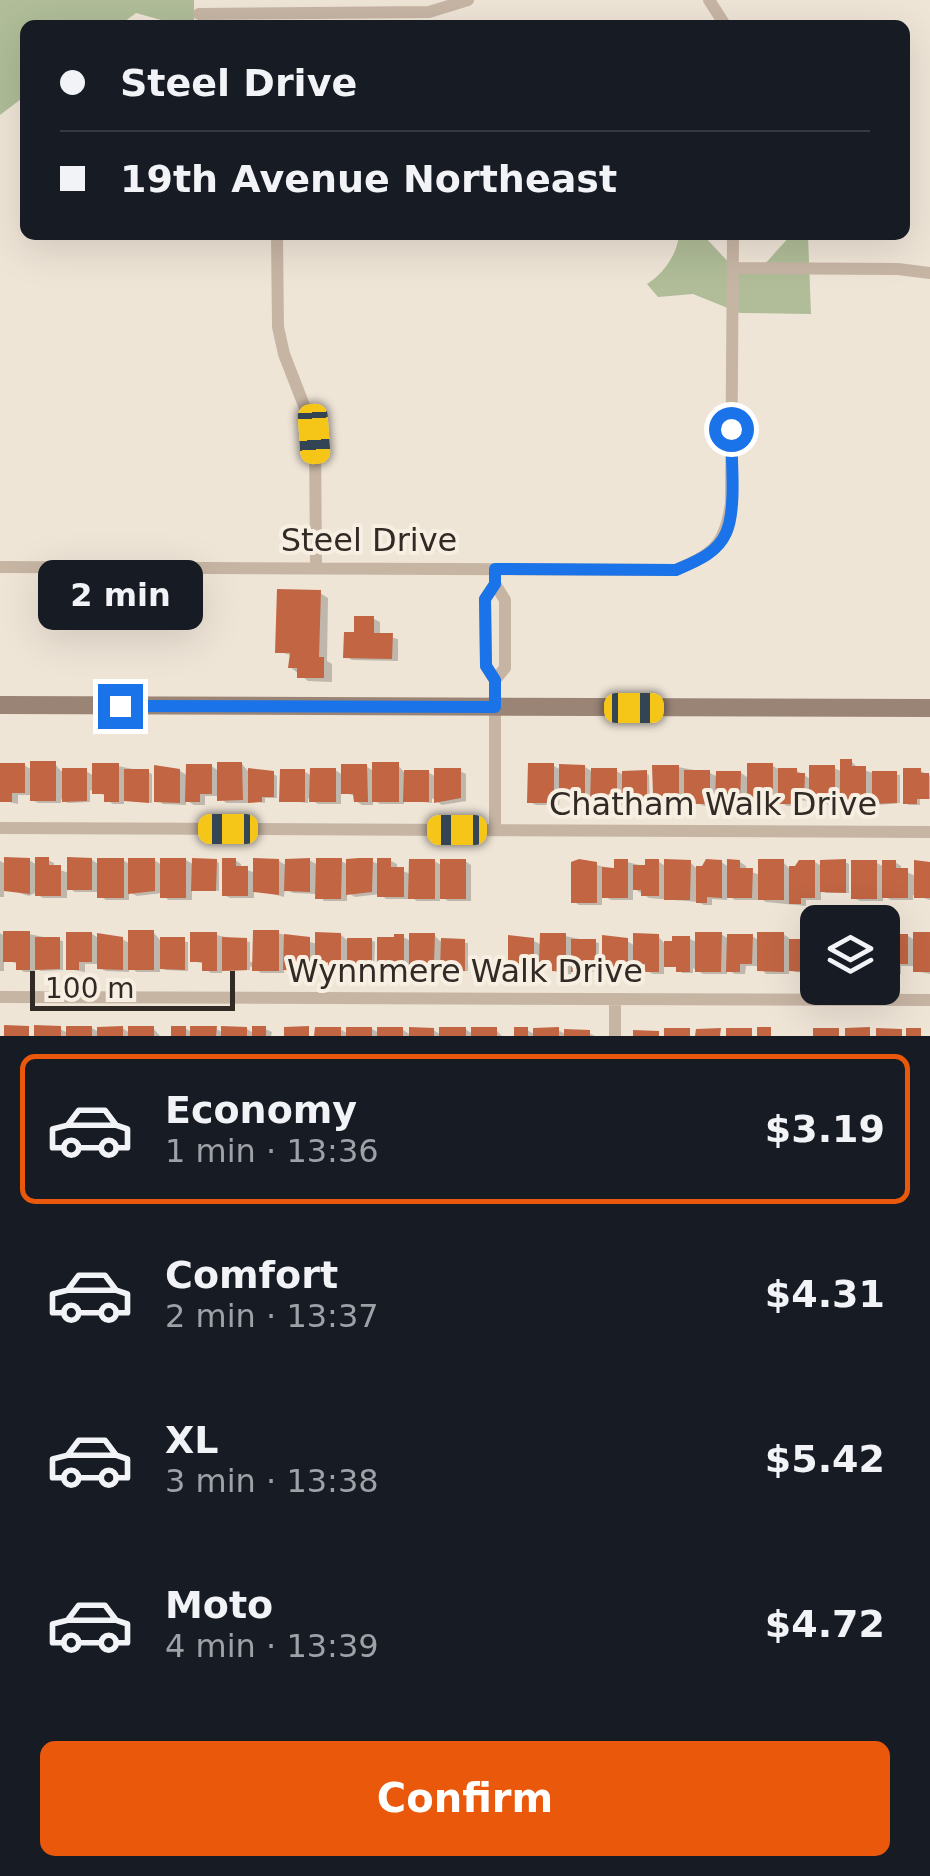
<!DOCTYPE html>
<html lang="en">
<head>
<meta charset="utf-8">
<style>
	:root { --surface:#171b24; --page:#20242c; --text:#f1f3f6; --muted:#9ea1a6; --line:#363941; --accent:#ea580c }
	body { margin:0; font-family:"DejaVu Sans",sans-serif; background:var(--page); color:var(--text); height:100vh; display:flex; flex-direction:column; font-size:38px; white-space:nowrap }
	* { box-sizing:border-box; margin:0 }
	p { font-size:32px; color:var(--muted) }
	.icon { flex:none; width:55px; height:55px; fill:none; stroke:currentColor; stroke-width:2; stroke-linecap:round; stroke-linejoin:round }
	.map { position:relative; height:1036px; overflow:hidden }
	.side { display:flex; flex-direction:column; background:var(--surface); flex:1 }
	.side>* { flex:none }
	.top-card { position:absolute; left:20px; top:20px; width:890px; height:220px; border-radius:15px; box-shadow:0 10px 40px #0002; display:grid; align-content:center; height:220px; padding:0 40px; background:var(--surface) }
	.fabs { position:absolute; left:800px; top:905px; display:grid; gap:20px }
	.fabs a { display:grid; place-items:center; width:100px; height:100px; border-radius:15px; background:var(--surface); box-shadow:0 10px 40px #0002; font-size:50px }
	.scale { position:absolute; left:30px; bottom:25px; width:205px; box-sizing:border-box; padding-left:10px; border:5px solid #322a25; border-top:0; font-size:28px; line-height:35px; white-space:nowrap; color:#322a25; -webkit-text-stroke:8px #f8efe3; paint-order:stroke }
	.end { position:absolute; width:45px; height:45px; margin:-22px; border:12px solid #1a73e8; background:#fff; box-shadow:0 0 0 5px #fff }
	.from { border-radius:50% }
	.bubble { position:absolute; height:70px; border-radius:15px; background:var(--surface); box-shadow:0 10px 40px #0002; font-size:32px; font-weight:700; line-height:70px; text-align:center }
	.car { position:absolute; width:30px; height:60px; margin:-30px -15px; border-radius:12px; box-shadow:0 0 8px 2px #0007; background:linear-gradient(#f5c518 24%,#345 0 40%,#f5c518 0 76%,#345 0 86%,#f5c518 0) }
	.top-card b { display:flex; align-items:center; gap:35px; height:95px; font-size:38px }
	.top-card b+b { border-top:2px solid var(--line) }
	.top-card i { width:25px; height:25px; background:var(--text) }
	ul { padding:18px 0 0; list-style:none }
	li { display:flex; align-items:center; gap:30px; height:150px; margin:0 20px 15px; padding:0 20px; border:5px solid transparent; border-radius:15px }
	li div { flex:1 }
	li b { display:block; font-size:38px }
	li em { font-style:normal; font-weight:700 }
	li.on { border-color:var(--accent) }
	li>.icon { width:90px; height:90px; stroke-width:1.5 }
	.action { display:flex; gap:20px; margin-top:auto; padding:20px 40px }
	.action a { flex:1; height:115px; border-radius:15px; background:var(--accent); color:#fff; font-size:40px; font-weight:700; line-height:115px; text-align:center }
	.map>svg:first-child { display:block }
	.green { fill:#b0bd98 }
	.shadow { fill:#0003 }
	.building { fill:#c16543 }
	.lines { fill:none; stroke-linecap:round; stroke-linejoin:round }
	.street { stroke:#c7b5a4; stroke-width:12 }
	.secondary { stroke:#9a8476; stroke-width:18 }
	.route { stroke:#1a73e8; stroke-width:12 }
	.labels { text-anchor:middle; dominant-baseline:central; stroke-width:8; stroke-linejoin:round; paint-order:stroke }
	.street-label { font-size:32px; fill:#322a25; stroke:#f8efe3 }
</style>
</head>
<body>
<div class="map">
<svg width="930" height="1036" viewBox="0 0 930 1036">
	<rect width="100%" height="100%" fill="#efe5d7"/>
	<path class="green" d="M 0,0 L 194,0 L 194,25 L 179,25 L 136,13 L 120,25 L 25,25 L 25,96 L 0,115 Z
		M 679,235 L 703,235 L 733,267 L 763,266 L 791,235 L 808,235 L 811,314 L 740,313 L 693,294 L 658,297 L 647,284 C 663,274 677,255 679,235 Z"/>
	<path class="shadow" d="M 320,593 L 328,598 L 327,661 L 332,664 L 332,682 L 308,681 L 290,667 L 292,656 L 278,651 Z
		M 374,619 L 380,622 L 380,635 L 398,639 L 398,661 L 352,660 L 346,656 L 356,635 Z
		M 852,762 L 858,768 L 873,773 L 900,775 L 900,803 L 878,805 L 871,801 L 871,806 L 860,806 L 841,794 L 841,806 L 830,806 L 824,802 L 824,798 L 810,793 L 810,801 L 797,800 L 797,806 L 787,806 L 779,801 L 779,805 L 756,805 L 746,800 L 746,806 L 723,805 L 716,801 L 716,806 L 704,806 L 684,797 L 684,806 L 673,806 L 667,802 L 667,798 L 655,794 L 678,767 L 710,773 L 718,777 L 741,773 L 750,779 L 773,766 L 780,770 L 796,770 L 812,780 L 834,768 L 843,772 Z
		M 55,764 L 61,771 L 86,771 L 94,776 L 118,766 L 148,772 L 152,774 L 152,803 L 124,798 L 124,804 L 113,804 L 107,800 L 107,796 L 90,790 L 90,802 L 68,803 L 61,799 L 61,803 L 38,803 L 32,800 L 32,795 L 18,795 L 18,804 L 1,800 L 24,765 L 32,770 Z
		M 242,764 L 248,771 L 265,770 L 277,776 L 277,798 L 265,798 L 265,803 L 248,800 L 248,803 L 226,803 L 219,796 L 205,796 L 205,805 L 194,805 L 186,800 L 186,805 L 163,804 L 157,800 L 180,771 L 188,776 L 211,766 L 219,771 Z
		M 398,765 L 404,772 L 428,772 L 436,777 L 460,771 L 466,774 L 466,801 L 442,805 L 432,798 L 432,803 L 404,800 L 404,804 L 380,804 L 373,800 L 373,805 L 362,805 L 356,801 L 356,796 L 341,792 L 341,804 L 318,804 L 308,798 L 308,803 L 282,800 L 305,772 L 312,776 L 335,770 L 343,775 L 367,767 L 374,771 Z
		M 554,766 L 561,770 L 585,767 L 591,771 L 616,771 L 624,775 L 646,773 L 649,775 L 650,804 L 628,804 L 622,800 L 622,805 L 599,805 L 590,800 L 590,805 L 580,805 L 573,802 L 574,797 L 560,792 L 559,805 L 536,805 L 530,802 Z
		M 921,771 L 930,776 L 930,799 L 920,799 L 920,805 L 909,805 L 906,803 Z
		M 29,860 L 37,865 L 48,860 L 54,863 L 54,868 L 69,873 L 92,860 L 100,865 L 123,860 L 131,865 L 154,860 L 162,865 L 186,860 L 194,865 L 216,861 L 219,863 L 219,891 L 192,888 L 192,900 L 168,900 L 162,893 L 137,896 L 129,892 L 129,900 L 106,900 L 100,896 L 100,892 L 75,892 L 67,887 L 67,898 L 43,898 L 35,893 L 29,896 L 4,888 L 4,897 L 0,897 L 0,861 L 6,864 Z
		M 235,860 L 241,864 L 241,868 L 256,873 L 279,861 L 287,866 L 309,860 L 318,865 L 341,861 L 349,865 L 372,861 L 380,865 L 391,861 L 397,864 L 397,869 L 411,874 L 434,861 L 443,866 L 465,861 L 471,865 L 471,901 L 448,901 L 440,896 L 440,901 L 417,901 L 409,896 L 409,899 L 386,899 L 380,894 L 355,897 L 347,892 L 347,901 L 324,901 L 318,894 L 293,893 L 285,888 L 284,897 L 254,889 L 254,898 L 230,898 L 224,895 Z
		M 627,862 L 648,867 L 659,862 L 667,867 L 690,862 L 696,868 L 721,862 L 729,867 L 740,862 L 746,866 L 746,870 L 760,875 L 783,862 L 789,868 L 815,862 L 823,867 L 845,862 L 849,864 L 849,893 L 826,893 L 821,890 L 821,900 L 806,900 L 806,906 L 766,902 L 758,897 L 758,900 L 735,900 L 727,895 L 727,900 L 712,899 L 712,905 L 704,905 L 698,902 L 649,898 L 633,888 L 633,900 L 611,900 L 602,895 L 602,905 L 579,905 L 573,901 L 597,865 L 617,870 Z
		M 895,862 L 901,866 L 901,870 L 916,876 L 930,864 L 930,900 L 913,895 L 913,900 L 891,900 L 883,896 L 883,901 L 860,901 L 854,898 L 877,863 L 884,867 Z
		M 0,933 L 6,937 L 29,934 L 63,941 L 63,970 L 41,971 L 35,967 L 35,972 L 24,972 L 18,968 L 18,964 L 4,959 L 4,971 L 0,971 Z
		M 154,933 L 160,940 L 188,942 L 188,971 L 166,970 L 160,967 L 160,972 L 137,972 L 129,967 L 129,972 L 106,971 L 100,968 L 100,964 L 85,964 L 85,972 L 68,969 L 92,934 L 100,939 L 122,939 L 131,944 Z
		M 278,933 L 317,944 L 341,935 L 347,940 L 371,940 L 375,942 L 374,972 L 347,967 L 347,973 L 336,973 L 330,970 L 330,964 L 315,960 L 315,973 L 292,972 L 284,967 L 284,973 L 261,973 L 250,966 L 250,970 L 228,971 L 222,968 L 222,973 L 211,973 L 205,969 L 205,964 L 193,961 L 216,935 L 250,942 L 250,962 L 255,962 Z
		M 721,934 L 729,939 L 752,936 L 760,941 L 783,934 L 789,938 L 789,942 L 814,942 L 818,944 L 817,973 L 795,972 L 789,968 L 789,974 L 766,974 L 760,966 L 746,966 L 745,974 L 735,974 L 727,970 L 727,974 L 703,974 L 693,968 L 693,973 L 682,973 L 678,967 L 664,964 L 664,974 L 653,974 L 647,971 L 648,966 L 633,961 L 633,974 L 610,973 L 604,970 L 627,941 L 635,946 L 658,936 L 664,943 L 690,939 L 698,943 Z
		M 434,935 L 440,941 L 468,943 L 468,971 L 446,972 L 443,965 L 428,965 L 428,973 L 417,973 L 409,968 L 409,972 L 386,973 L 380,970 L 403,937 L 411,941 Z
		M 930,935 L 930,974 L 916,971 L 916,966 L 901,966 L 901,974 L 891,974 L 882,970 L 908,936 L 916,941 Z
		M 565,936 L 599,943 L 598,971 L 577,972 L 571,969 L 571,974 L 560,974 L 554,970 L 554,965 L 540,961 L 539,973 L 516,973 L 510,969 L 534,941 L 542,945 Z
		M 92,1028 L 100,1033 L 122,1028 L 130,1033 L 154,1029 L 160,1036 L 37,1036 L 60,1029 L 68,1033 Z
		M 185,1028 L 193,1033 L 216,1029 L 224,1033 L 247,1029 L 255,1034 L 265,1029 L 272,1032 L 271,1036 L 174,1036 Z
		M 340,1029 L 348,1034 L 372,1029 L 379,1033 L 403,1030 L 411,1035 L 433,1030 L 442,1035 L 465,1029 L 473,1034 L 496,1030 L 502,1036 L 317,1036 Z
		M 527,1030 L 536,1035 L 558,1030 L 567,1035 L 589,1033 L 595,1036 L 516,1036 Z"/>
	<path class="building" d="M 277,589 L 321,590 L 319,657 L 324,657 L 324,678 L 297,678 L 297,668 L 288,668 L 290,653 L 275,653 Z
		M 354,616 L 374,616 L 374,633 L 393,633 L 392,659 L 343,658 L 344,632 L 354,632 Z
		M 840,759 L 852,759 L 852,766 L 866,766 L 866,804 L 852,804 L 847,802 L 847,797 L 840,797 Z
		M 30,761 L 56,761 L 56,801 L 30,801 Z
		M 217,762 L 242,762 L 243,800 L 217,801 Z
		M 372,762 L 399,762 L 399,802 L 372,802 Z
		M 0,763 L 25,763 L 25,793 L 12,793 L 12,802 L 0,802 Z
		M 92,763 L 119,763 L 119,802 L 104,802 L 104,794 L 92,794 Z
		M 528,763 L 554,763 L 554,803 L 527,803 Z
		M 747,763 L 773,763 L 773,803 L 747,803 Z
		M 186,764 L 212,764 L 212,794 L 200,794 L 200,802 L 185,802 Z
		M 341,764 L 367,764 L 368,802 L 354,802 L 353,794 L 341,794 Z
		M 559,764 L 585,765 L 585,803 L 571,803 L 571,795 L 559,795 Z
		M 154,765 L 180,769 L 180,803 L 154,802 Z
		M 652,765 L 679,765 L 679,804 L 665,804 L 665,796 L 653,796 Z
		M 809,765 L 835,765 L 835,804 L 822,804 L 822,796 L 809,796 Z
		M 62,768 L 87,768 L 87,801 L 62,802 Z
		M 248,768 L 274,771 L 274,797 L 262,797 L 262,802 L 248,803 Z
		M 310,768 L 336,768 L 336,802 L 309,802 Z
		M 434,768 L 461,768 L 461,798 L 434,803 Z
		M 591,768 L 617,768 L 617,803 L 590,803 Z
		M 778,768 L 797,768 L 797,773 L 805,773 L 804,799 L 792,798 L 792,804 L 778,804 Z
		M 903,768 L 921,768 L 921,773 L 929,773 L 929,799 L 917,799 L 917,804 L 903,804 Z
		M 124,769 L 149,769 L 149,803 L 124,801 Z
		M 280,769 L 305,769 L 305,802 L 279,802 Z
		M 404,770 L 429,770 L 429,802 L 403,802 Z
		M 647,770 L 647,803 L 622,803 L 622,771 Z
		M 684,770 L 710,770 L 710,804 L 695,804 L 695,799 L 684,799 Z
		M 716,771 L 741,771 L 740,804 L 715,803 Z
		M 872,771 L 897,771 L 897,803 L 872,804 Z
		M 4,857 L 30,858 L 30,894 L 4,891 Z
		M 35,857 L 49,857 L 49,865 L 61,865 L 61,896 L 35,896 Z
		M 67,857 L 92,858 L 92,890 L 67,890 Z
		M 97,858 L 124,858 L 124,898 L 97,898 Z
		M 128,858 L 155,858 L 155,891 L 128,894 Z
		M 160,858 L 186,858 L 186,898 L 160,898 Z
		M 192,858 L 217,859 L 216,891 L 191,891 Z
		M 222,858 L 236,858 L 236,866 L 248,866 L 248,896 L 222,896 Z
		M 253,858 L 279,859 L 279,895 L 253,892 Z
		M 310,858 L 310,892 L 284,891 L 285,859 Z
		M 316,858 L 342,858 L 341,899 L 315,899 Z
		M 359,858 L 373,858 L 372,892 L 346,895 L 346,859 Z
		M 377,858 L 391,858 L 391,867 L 404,867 L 404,897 L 377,897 Z
		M 409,859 L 435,859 L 435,899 L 408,899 Z
		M 440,859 L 466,859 L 466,899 L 440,899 Z
		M 579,859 L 597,862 L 597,903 L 571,903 L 571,862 Z
		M 614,859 L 628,859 L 628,898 L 602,898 L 602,867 L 614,868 Z
		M 645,859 L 659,859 L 659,896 L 641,896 L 641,890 L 633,890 L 633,865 L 645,865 Z
		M 664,859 L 691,860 L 690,900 L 664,900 Z
		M 706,859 L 722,860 L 722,898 L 707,897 L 707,903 L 696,903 L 696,866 L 702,866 Z
		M 727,859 L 740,860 L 740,868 L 753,868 L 752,898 L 727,898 Z
		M 758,859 L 784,859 L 784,900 L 758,900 Z
		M 846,859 L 846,893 L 820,892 L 820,860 Z
		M 799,860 L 815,860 L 815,898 L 801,898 L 801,904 L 789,904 L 789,866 L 795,866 Z
		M 851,860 L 877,860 L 877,899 L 851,899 Z
		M 882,860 L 896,860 L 896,868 L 908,868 L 908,898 L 882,898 Z
		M 914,860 L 930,862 L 930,898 L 914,898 Z
		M 128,930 L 154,930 L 154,970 L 128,970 Z
		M 253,930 L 279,930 L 279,971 L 252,971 Z
		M 3,931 L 30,931 L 30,970 L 16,970 L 16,962 L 3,962 Z
		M 66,932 L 92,932 L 92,962 L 79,962 L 79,970 L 66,970 Z
		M 190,932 L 217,932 L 217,971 L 202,971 L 202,962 L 190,962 Z
		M 315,932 L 341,933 L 341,971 L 328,971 L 328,962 L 315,962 Z
		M 695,932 L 722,932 L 721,972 L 695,972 Z
		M 757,932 L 784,932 L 784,972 L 757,971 Z
		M 913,932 L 930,932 L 930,972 L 913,972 Z
		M 97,933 L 123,937 L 123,970 L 97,969 Z
		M 409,933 L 435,933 L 434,963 L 422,963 L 422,971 L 409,971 Z
		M 540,933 L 566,933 L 566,972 L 552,971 L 552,963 L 539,963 Z
		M 633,933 L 659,934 L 659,972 L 645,972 L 645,964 L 633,964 Z
		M 284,934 L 310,937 L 310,971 L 283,970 Z
		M 394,934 L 404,934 L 404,970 L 377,971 L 377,937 L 394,937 Z
		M 727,934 L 753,934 L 752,964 L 740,964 L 740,972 L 726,972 Z
		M 882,934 L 908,934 L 908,964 L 896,964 L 896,972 L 882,972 Z
		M 508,935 L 534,938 L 534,971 L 508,971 Z
		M 602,935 L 628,938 L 628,972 L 602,971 Z
		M 672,936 L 690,936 L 690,972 L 676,972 L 676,967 L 664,967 L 664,941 L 672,941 Z
		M 35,937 L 60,937 L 60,969 L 35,970 Z
		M 160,937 L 185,937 L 185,970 L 160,969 Z
		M 222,937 L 247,938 L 247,970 L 222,971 Z
		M 347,938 L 372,938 L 372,971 L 347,970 Z
		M 441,938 L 465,939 L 465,971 L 440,971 Z
		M 571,939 L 596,939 L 596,971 L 571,972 Z
		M 789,939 L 814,939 L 814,972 L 789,971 Z
		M 4,1025 L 29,1026 L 29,1036 L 4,1036 Z
		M 34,1025 L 61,1026 L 61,1036 L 34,1036 Z
		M 66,1026 L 92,1026 L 92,1036 L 66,1036 Z
		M 123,1026 L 123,1036 L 97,1036 L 97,1027 Z
		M 128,1026 L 154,1026 L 154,1036 L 128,1036 Z
		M 171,1026 L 186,1026 L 186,1036 L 171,1036 Z
		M 190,1026 L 217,1026 L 216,1036 L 190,1036 Z
		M 221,1026 L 247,1027 L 247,1036 L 221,1036 Z
		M 252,1026 L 266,1026 L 266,1036 L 252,1036 Z
		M 309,1026 L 309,1036 L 284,1036 L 284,1027 Z
		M 315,1027 L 341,1027 L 341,1036 L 314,1036 Z
		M 346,1027 L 372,1027 L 372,1036 L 346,1036 Z
		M 377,1027 L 403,1027 L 403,1036 L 377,1036 Z
		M 409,1027 L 434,1028 L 434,1036 L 409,1036 Z
		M 439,1027 L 466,1027 L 466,1036 L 439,1036 Z
		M 471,1027 L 497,1027 L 497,1036 L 471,1036 Z
		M 514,1027 L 528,1027 L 528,1036 L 514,1036 Z
		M 559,1027 L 559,1036 L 533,1036 L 533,1028 Z
		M 757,1027 L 771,1027 L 771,1036 L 757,1036 Z
		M 870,1027 L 870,1036 L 845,1036 L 845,1028 Z
		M 664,1028 L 690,1028 L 690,1036 L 664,1036 Z
		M 721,1028 L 720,1036 L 695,1036 L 696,1029 Z
		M 726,1028 L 752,1028 L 752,1036 L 726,1036 Z
		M 813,1028 L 839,1028 L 839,1036 L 813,1036 Z
		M 876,1028 L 902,1029 L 902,1036 L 876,1036 Z
		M 906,1028 L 921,1028 L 921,1036 L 906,1036 Z
		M 564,1029 L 590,1030 L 590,1036 L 564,1036 Z
		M 633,1030 L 659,1031 L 659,1036 L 633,1036 Z"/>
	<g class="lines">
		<path class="street" d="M 709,0 L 725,25
			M 199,14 L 429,12 L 468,0
			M 277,235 L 278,327 L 284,354 L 315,434 L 316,567
			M 733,268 L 898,269 L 930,273
			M 0,567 L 675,570 C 714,554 725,545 731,503 L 733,235
			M 495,680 L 505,668 L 505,600 L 495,584 L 485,599 L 486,666 L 495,680 L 495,830
			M 0,828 L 930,832
			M 0,997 L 930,1000
			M 615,1036 L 615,1000"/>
		<path class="secondary" d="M 0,705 L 930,708"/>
	</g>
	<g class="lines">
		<path class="route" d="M 120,706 L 495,707 L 495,680 L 486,666 L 485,599 L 495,584 L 495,569 L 676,570 C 694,562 717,554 726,533 C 737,509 731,457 731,429"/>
	</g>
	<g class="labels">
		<g class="street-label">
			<text x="369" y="540">Steel Drive</text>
			<text x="713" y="804">Chatham Walk Drive</text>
			<text x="465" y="971">Wynnmere Walk Drive</text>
		</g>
	</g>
</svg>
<div class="fabs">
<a><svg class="icon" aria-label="layers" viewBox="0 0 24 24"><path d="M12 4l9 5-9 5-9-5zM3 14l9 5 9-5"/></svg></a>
</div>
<div class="scale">100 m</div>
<i class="end from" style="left:731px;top:429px"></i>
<i class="end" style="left:120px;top:706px"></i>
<div class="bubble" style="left:38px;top:560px;width:165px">2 min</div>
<i class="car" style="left:314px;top:434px;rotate:176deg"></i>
<i class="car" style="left:634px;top:708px;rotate:90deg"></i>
<i class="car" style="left:228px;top:829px;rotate:270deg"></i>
<i class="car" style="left:457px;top:830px;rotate:270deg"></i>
<div class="top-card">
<b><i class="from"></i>Steel Drive</b>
<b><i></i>19th Avenue Northeast</b>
</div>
</div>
<section class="side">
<ul>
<li class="on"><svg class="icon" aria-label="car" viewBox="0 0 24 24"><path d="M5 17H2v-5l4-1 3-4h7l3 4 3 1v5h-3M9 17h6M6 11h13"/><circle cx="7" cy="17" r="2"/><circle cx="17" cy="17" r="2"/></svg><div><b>Economy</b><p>1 min · 13:36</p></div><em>$3.19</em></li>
<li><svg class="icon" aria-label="car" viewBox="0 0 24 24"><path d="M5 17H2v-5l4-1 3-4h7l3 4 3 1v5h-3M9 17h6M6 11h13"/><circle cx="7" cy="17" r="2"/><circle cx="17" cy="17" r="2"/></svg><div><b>Comfort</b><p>2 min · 13:37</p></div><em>$4.31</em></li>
<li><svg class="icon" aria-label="car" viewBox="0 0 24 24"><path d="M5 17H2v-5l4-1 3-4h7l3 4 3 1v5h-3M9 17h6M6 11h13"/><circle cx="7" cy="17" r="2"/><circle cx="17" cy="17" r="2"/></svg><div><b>XL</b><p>3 min · 13:38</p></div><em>$5.42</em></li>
<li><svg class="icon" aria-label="car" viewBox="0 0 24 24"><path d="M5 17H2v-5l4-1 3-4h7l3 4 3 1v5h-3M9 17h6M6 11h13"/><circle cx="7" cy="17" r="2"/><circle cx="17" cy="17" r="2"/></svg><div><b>Moto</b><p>4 min · 13:39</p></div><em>$4.72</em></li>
</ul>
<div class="action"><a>Confirm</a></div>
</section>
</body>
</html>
